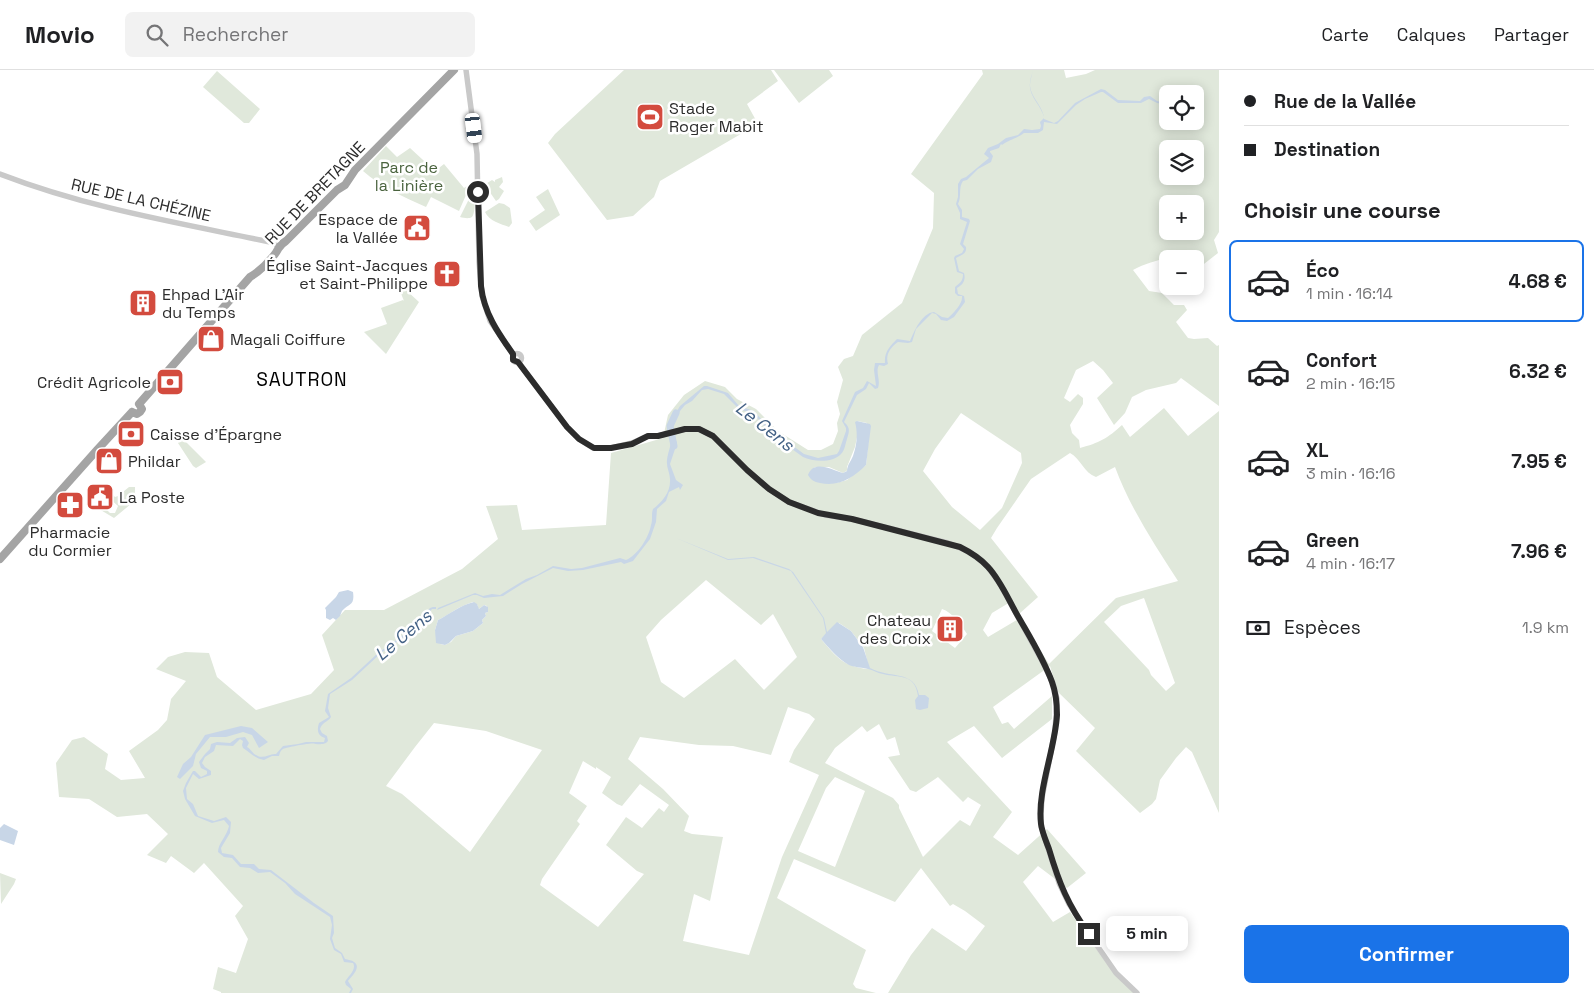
<!DOCTYPE html>
<html lang="fr">
<head>
<meta charset="utf-8">
<style>
	:root { --surface:#fff; --page:#f2f2f2; --text:#202124; --muted:#757577; --line:#e0e0e0; --accent:#1a73e8 }
	body { margin:0; font-family:"Space Grotesk",sans-serif; background:var(--page); color:var(--text); height:100vh; display:flex; flex-direction:column; font-size:19px; white-space:nowrap }
	* { box-sizing:border-box; margin:0 }
	p { font-size:16px; color:var(--muted) }
	.icon { flex:none; width:28px; height:28px; fill:none; stroke:currentColor; stroke-width:2; stroke-linecap:round; stroke-linejoin:round }
	.map { position:relative; flex:1; overflow:hidden }
	.panel { display:flex; flex-direction:column; background:var(--surface); width:375px }
	.panel>* { flex:none }
	.hud { display:grid; align-content:center; height:110px; padding:0 25px; background:var(--surface) }
	.fabs { position:absolute; left:1159px; top:15px; display:grid; gap:10px }
	.fabs a { display:grid; place-items:center; width:45px; height:45px; border-radius:8px; background:var(--surface); box-shadow:0 2px 12px #0003; font-size:25px }
	.end { position:absolute; width:22px; height:22px; margin:-11px; border:6px solid #2c2c2c; background:#fff; box-shadow:0 0 0 2px #fff }
	.from { border-radius:50% }
	.bubble { position:absolute; height:35px; border-radius:8px; background:var(--surface); box-shadow:0 2px 12px #0003; font-size:16px; font-weight:700; line-height:35px; text-align:center }
	.car { position:absolute; width:15px; height:30px; margin:-15px -8px; border-radius:6px; box-shadow:0 0 4px 1px #0007; background:linear-gradient(#fff 24%,#345 0 40%,#fff 0 76%,#345 0 86%,#fff 0) }
	.hud b { display:flex; align-items:center; gap:18px; height:48px; font-size:19px }
	.hud b+b { border-top:1px solid var(--line) }
	.hud i { width:12px; height:12px; background:var(--text) }
	ul { padding:0; list-style:none }
	li { display:flex; align-items:center; gap:15px; height:82px; margin:0 10px 8px; padding:0 15px; border:2px solid transparent; border-radius:8px }
	li div { flex:1 }
	li b { display:block; font-size:19px }
	li em { font-style:normal; font-weight:700 }
	li.on { border-color:var(--accent) }
	li>.icon { width:45px; height:45px; stroke-width:1.5 }
	h2 { padding:0 25px; font-size:22px; line-height:60px }
	.pay { display:flex; align-items:center; gap:12px; height:55px; padding:0 25px; font-size:19px }
	.pay p { margin-inline-start:auto }
	.button { display:flex; gap:10px; margin-top:auto; padding:10px 25px }
	.button a { flex:1; height:58px; border-radius:8px; background:var(--accent); color:#fff; font-size:20px; font-weight:700; line-height:58px; text-align:center }
	header { display:flex; align-items:center; gap:30px; box-sizing:border-box; height:70px; padding:0 25px; background:var(--surface); border-bottom:1px solid var(--line) }
	header strong { font-size:24px }
	nav { display:flex; gap:28px; margin-inline-start:auto; font-size:18px }
	.search { width:350px; height:45px; background:var(--page); display:flex; align-items:center; gap:12px; box-sizing:border-box; padding:0 18px; border-radius:8px; color:var(--muted); font-size:19px }
	main { display:flex; flex:1; min-height:0 }
	.map>svg:first-child { display:block }
	.green { fill:#e0e8db; fill-rule:evenodd }
	.water { fill:#c8d6e7 }
	.lines { fill:none; stroke-linecap:round; stroke-linejoin:round }
	.river { stroke:#c8d6e7; stroke-width:7 }
	.minor { stroke:#c9c9c9; stroke-width:5.5 }
	.major { stroke:#a4a4a4; stroke-width:8 }
	.route { stroke:#2c2c2c; stroke-width:6 }
	.labels { text-anchor:middle; dominant-baseline:central; stroke-width:5; stroke-linejoin:round; paint-order:stroke }
	.poi-label { font-size:16px; fill:#2c2c2c; stroke:#fff; text-anchor:start }
	.park-label { font-size:16px; fill:#4a633e; stroke:#fff }
	.street-label { font-size:16px; fill:#2c2c2c; stroke:#fff }
	.water-label { font-size:18px; font-style:italic; fill:#436185; stroke:#fff }
	.quarter-label { font-size:19px; letter-spacing:1px; fill:#000; stroke:#fff }
</style>
</head>
<body>
<header>
<strong>Movio</strong>
<div class="search"><svg class="icon" aria-label="search" viewBox="0 0 24 24"><circle cx="10" cy="10" r="6"/><path d="M15 15l6 6"/></svg>Rechercher</div>
<nav><a>Carte</a><a>Calques</a><a>Partager</a></nav>
</header>
<main>
<div class="map">
<svg width="1219" height="923" viewBox="0 0 1219 923">
	<rect width="100%" height="100%" fill="#fff"/>
	<path class="green" d="M 624,0 L 771,0 L 778,11 L 747,34 L 758,54 L 660,111 L 654,127 L 633,146 L 607,150 L 548,73 L 555,64 Z
		M 774,0 L 829,0 L 833,6 L 799,33 Z
		M 982,0 L 1064,0 L 1066,8 L 1086,4 L 1095,0 L 1219,0 L 1219,162 L 1214,170 L 1218,183 L 1195,201 L 1195,189 L 1170,189 L 1167,187 C 1155,192 1145,193 1133,200 L 1149,221 L 1162,223 L 1174,235 L 1184,235 L 1187,240 L 1176,252 L 1188,268 L 1194,269 L 1208,268 L 1217,276 L 1219,275 L 1219,336 L 1181,308 L 1176,313 L 1146,320 L 1132,327 L 1125,343 L 1114,355 L 1097,328 L 1113,313 L 1103,300 L 1093,291 L 1076,300 L 1064,328 L 1070,332 L 1078,324 L 1083,328 L 1083,334 L 1070,355 L 1072,363 L 1079,370 L 1080,378 C 1099,373 1108,368 1122,355 L 1130,367 L 1164,338 L 1188,366 L 1219,341 L 1219,743 L 1192,682 L 1186,677 L 1176,688 L 1160,710 L 1156,729 L 1152,734 L 1140,743 L 1076,681 L 1095,658 L 1058,622 L 1050,596 L 993,637 L 1002,654 L 1008,652 L 1014,659 L 1052,626 L 1052,649 L 1002,688 L 974,656 L 947,672 L 1012,742 L 993,767 L 1018,785 L 1047,759 L 1086,803 L 1067,818 L 1038,796 L 1023,812 L 1053,852 L 1070,842 L 1112,901 L 1134,923 L 888,923 L 911,885 L 932,858 L 966,881 L 985,856 L 965,841 L 953,834 L 950,836 L 921,798 L 895,832 L 794,789 L 777,828 L 866,880 L 853,914 L 856,918 L 876,923 L 221,923 L 221,922 L 213,919 L 218,897 L 236,903 L 248,869 L 235,846 L 243,836 L 204,793 L 194,803 L 171,786 L 166,793 L 147,785 L 168,764 L 147,744 L 117,747 L 89,729 L 59,727 L 56,693 L 72,670 L 84,667 L 108,684 L 105,699 L 121,710 L 145,708 L 129,681 L 158,660 L 167,650 L 171,629 L 186,611 L 156,599 L 168,587 L 185,582 L 209,583 L 217,607 L 256,640 L 311,624 L 334,600 L 322,565 L 345,540 L 384,540 L 462,499 L 498,469 L 486,436 L 517,435 L 522,460 L 606,455 L 611,383 L 663,368 L 668,345 L 684,325 L 705,311 L 725,317 L 737,329 L 756,339 L 778,361 L 808,380 L 821,380 L 833,374 L 838,361 L 837,353 L 840,344 L 837,332 L 843,310 L 838,297 L 844,289 L 853,286 L 862,265 L 902,233 L 933,158 L 934,123 L 911,104 L 983,4 ZM 1168,24 L 1195,24 L 1195,51 L 1168,51 ZM 1168,79 L 1195,79 L 1195,106 L 1168,106 ZM 1168,134 L 1195,134 L 1195,161 L 1168,161 ZM 961,343 L 1021,383 L 1022,393 L 1002,438 L 980,460 L 952,437 L 923,401 L 935,379 ZM 857,351 L 867,353 L 869,366 L 866,395 L 847,410 L 836,413 L 814,397 L 829,397 L 843,403 L 848,400 L 847,397 L 855,377 L 857,367 ZM 1070,383 C 1081,389 1084,403 1096,407 L 1115,397 C 1130,438 1155,475 1178,511 L 1116,528 L 1049,594 L 1020,548 L 988,567 L 983,560 L 992,543 L 1012,531 L 1019,544 L 1038,527 L 991,468 L 997,458 L 1031,409 ZM 706,510 L 761,555 L 773,544 L 797,587 L 764,620 L 735,589 L 684,628 L 661,612 L 646,567 L 661,550 ZM 1144,528 L 1175,613 L 1166,621 L 1151,605 L 1149,600 L 1104,552 L 1121,536 ZM 473,532 L 478,536 L 477,537 L 479,539 L 484,535 L 487,536 L 488,542 L 485,543 L 486,546 L 482,550 L 483,553 L 473,561 L 456,566 L 451,572 L 445,575 L 440,574 L 435,560 L 438,550 C 450,544 459,536 473,532 ZM 942,539 C 952,542 962,556 967,564 L 955,578 L 932,561 ZM 839,553 L 851,561 L 864,578 L 869,598 L 868,599 C 843,596 837,588 821,569 ZM 788,637 L 809,644 L 815,649 L 794,680 L 789,692 L 819,705 L 782,787 L 749,885 L 683,871 L 694,824 L 710,831 L 723,767 L 692,764 L 684,761 L 689,746 L 663,719 L 628,689 L 640,667 L 699,675 L 733,676 L 771,685 ZM 434,653 L 486,661 L 542,680 L 470,782 L 402,724 L 386,716 L 415,677 ZM 879,654 L 887,670 L 895,667 L 900,685 L 888,687 L 910,720 L 916,722 L 938,707 L 963,732 L 968,727 L 981,735 L 970,756 L 960,750 L 923,787 L 899,738 L 899,735 L 893,728 L 825,693 L 835,678 L 862,656 L 867,662 ZM 583,691 L 596,699 L 596,697 L 611,707 L 602,723 L 617,734 L 622,736 L 640,714 L 669,735 L 664,742 L 659,738 L 642,758 L 626,747 L 606,775 L 637,801 L 644,804 L 598,857 L 540,815 L 542,809 L 580,754 L 577,751 L 587,736 L 569,723 ZM 835,707 L 865,721 L 835,797 L 798,781 L 826,718 Z
		M 217,1 L 260,39 L 249,53 L 244,53 L 203,17 Z
		M 386,76 L 397,87 L 410,78 L 435,101 L 444,94 L 464,118 L 470,114 L 475,114 C 475,120 476,143 472,147 C 469,149 464,148 460,147 L 470,127 L 466,125 L 459,141 L 431,127 L 426,137 C 404,127 381,117 363,101 Z
		M 502,107 L 503,112 L 499,117 L 504,121 L 499,129 L 496,131 L 489,121 L 483,120 L 484,115 L 492,110 L 495,112 L 495,110 Z
		M 548,119 L 560,145 L 536,161 L 529,151 L 545,140 L 536,127 Z
		M 499,133 L 504,134 L 510,138 L 512,153 L 509,157 C 501,154 489,151 485,142 Z
		M 401,211 L 410,217 L 407,221 L 419,232 L 386,284 L 364,262 L 387,254 L 381,238 L 403,230 L 404,231 L 398,216 Z
		M 182,368 L 206,392 L 196,398 L 193,396 L 178,373 Z
		M 129,417 L 135,417 L 135,423 L 137,429 L 114,448 L 99,439 L 104,437 L 110,443 L 115,443 L 118,436 L 109,428 L 113,425 L 115,427 L 118,426 Z
		M 0,803 L 16,809 L 14,814 L 1,834 Z"/>
	<path class="water" d="M 1033,0 C 1032,4 1030,11 1030,16 C 1031,28 1044,37 1044,49 L 1054,53 L 1058,51 L 1075,33 L 1101,19 L 1105,20 L 1118,30 L 1140,31 L 1144,27 L 1150,26 L 1157,31 L 1165,33 L 1167,38 L 1163,34 L 1157,33 L 1149,29 L 1141,33 L 1118,33 L 1103,22 L 1101,22 L 1085,29 L 1076,35 L 1057,54 L 1044,52 L 1043,60 L 1038,63 L 1024,63 C 1016,69 1010,69 1002,75 L 1001,74 L 999,78 L 990,81 L 990,82 L 993,86 L 991,92 L 978,99 L 967,110 L 963,111 C 958,118 962,126 958,134 L 962,140 L 962,147 L 969,149 L 970,151 L 963,174 L 966,177 C 967,184 961,185 956,188 L 959,201 L 964,203 C 966,210 963,215 957,218 L 958,224 L 964,226 L 965,232 L 954,247 L 947,251 L 941,250 L 936,244 L 932,243 L 916,259 L 912,272 L 908,273 L 898,272 C 891,277 885,284 888,294 L 884,296 L 879,295 C 875,302 881,310 878,318 L 875,319 L 869,313 L 866,319 L 857,325 L 844,352 C 851,358 849,362 847,369 C 845,375 845,380 841,384 C 833,393 813,392 803,387 L 771,364 L 754,344 L 739,339 L 724,324 L 708,319 L 702,320 L 692,331 L 685,335 L 680,341 L 675,351 L 671,351 L 680,336 L 704,316 L 707,316 L 728,323 L 739,336 L 754,341 L 770,359 L 804,384 L 818,388 L 837,384 L 839,381 L 846,361 L 846,358 L 842,351 L 855,322 L 863,318 L 867,311 L 876,316 L 874,300 L 875,293 L 885,293 C 884,282 890,276 897,269 L 910,271 C 914,261 922,243 934,242 L 942,247 L 948,248 C 953,243 963,234 962,226 L 958,226 L 955,223 L 955,217 C 960,213 963,211 963,204 L 957,202 L 954,188 L 955,186 L 962,183 L 964,179 L 960,174 L 967,152 L 960,149 L 960,143 L 956,134 L 958,127 L 958,114 L 961,109 L 966,107 L 989,88 L 984,84 L 988,78 L 998,74 L 1006,68 L 1018,65 L 1024,59 L 1032,60 L 1040,59 L 1041,56 L 1040,52 L 1044,48 C 1042,36 1028,26 1030,13 C 1030,9 1032,4 1033,0 Z
		M 857,351 L 870,354 L 871,356 L 866,395 C 853,408 839,417 820,413 C 814,412 811,410 808,405 C 814,389 832,400 843,403 L 847,401 C 848,393 850,393 853,386 C 857,375 858,363 855,352 Z
		M 674,366 L 677,373 L 670,394 L 676,410 L 683,415 L 680,420 L 679,417 L 669,422 L 666,431 L 657,439 L 656,452 L 650,469 L 633,491 L 624,494 L 621,492 L 583,500 L 568,501 L 553,498 L 522,514 L 503,526 L 484,528 L 477,525 L 473,525 L 437,540 L 438,538 L 475,523 L 483,526 L 492,524 L 500,525 L 526,509 L 537,505 L 553,496 L 571,499 L 582,498 L 620,488 L 626,490 C 638,485 649,467 651,455 C 653,449 651,444 653,439 C 662,432 671,422 670,409 C 670,403 666,397 667,390 C 668,382 671,376 672,367 Z
		M 676,468 L 728,489 L 754,487 L 789,499 L 793,502 L 824,548 L 827,562 L 837,552 L 851,561 L 863,577 L 870,598 C 890,609 914,599 919,625 L 925,625 L 929,628 L 928,638 L 920,640 L 916,639 L 915,630 L 918,626 C 915,603 899,608 883,604 C 877,603 873,600 868,599 C 862,597 856,598 849,595 C 838,589 830,579 821,569 L 826,563 L 823,548 L 791,501 L 753,488 L 728,490 Z
		M 348,520 L 353,522 C 355,536 349,533 342,541 L 340,546 L 336,550 L 333,548 L 330,550 L 326,548 L 326,540 L 325,538 L 336,527 L 339,522 Z
		M 474,532 L 477,534 L 479,539 L 484,535 L 488,537 L 488,542 L 485,543 L 486,546 L 482,550 L 483,553 L 473,561 L 456,566 L 449,573 L 445,575 L 436,573 L 435,560 L 438,550 C 450,544 460,535 474,532 Z
		M 433,537 L 436,537 L 436,539 L 432,539 L 420,554 L 408,564 L 381,583 L 352,610 L 330,624 L 328,638 L 331,647 C 328,652 322,652 320,659 L 322,663 L 327,666 L 328,671 L 326,673 C 319,676 314,672 307,674 C 304,674 284,678 283,679 C 280,681 280,683 279,686 L 272,686 L 264,690 C 255,689 251,683 243,678 L 242,675 L 243,671 L 240,669 L 233,676 L 216,675 L 214,681 L 205,687 L 202,693 L 205,697 L 211,701 L 211,705 L 199,709 L 193,704 L 186,718 L 187,729 L 193,734 L 198,746 L 214,751 L 226,747 L 231,752 L 230,763 L 221,778 L 222,783 L 233,785 L 241,794 L 254,794 L 259,799 L 271,800 L 314,833 L 333,846 L 334,863 L 332,868 L 335,878 L 342,883 L 345,889 C 348,890 352,890 354,892 C 362,897 351,907 348,911 L 353,919 L 351,923 L 349,923 L 351,919 L 346,915 L 345,912 C 348,906 357,900 353,893 L 344,892 L 341,884 L 334,880 L 330,869 L 332,855 L 330,847 L 295,824 L 285,813 L 270,802 L 258,803 L 250,798 L 240,797 L 232,788 L 224,787 L 218,782 C 218,773 227,766 229,756 L 224,750 L 212,753 L 195,746 L 185,729 L 183,721 L 186,713 L 193,701 L 195,701 L 201,707 L 207,704 L 207,701 L 201,698 L 199,692 L 205,684 L 210,679 L 211,674 L 217,672 L 230,673 L 237,668 L 245,667 L 249,673 L 247,677 C 251,679 252,683 256,685 C 263,690 270,683 276,684 L 283,676 L 298,674 L 306,672 L 324,672 L 325,668 C 317,666 317,659 319,653 L 329,647 L 325,641 L 328,624 L 351,608 L 378,583 L 409,561 L 430,538 Z
		M 241,656 L 252,658 L 268,672 L 259,678 L 252,665 L 243,662 L 226,667 L 210,667 L 196,684 L 193,696 L 180,709 L 177,707 L 183,694 L 191,687 L 205,665 Z
		M 4,754 L 18,761 L 14,775 L 0,770 L 0,758 Z"/>
	<g class="lines">
		<path class="river" d="M 674,376 L 670,356 L 676,343"/>
		<path class="minor" d="M 466,0 L 477,84 L 479,192 L 482,226 L 490,251 L 513,284
			M 0,104 C 88,138 179,153 270,172 L 279,176
			M512.5 288a4.5 4.5 0 1 1 9 0a4.5 4.5 0 1 1-9 0Z
			M 518,292 L 567,357 L 579,369 L 593,378 L 611,378 L 632,373 L 648,366 L 658,366 L 685,359 L 699,359 L 713,366 L 747,400 L 769,419 L 789,432 L 825,445 L 852,449 L 948,473 L 970,482 L 987,496 L 1000,514 L 1042,591 L 1053,613 L 1057,629 L 1055,661 L 1042,728 L 1041,744 L 1041,756 L 1059,813 L 1069,834 L 1080,851 L 1116,903 L 1137,923"/>
		<path class="major" d="M 139,334 L 250,207 C 260,201 268,193 275,184 C 280,177 278,176 286,171 L 337,120 L 345,115 L 355,100 L 454,0
			M 132,342 L 137,344 L 140,342 L 142,339 L 139,334
			M 0,489 L 97,380 L 132,342"/>
	</g>
	<g class="lines">
		<path class="route" d="M 478,122 L 481,216 C 484,243 498,263 513,284 L 513,290 L 518,292 L 567,357 L 579,369 L 594,378 L 611,378 L 632,374 L 648,366 L 658,366 L 685,359 L 699,359 L 713,366 L 747,400 L 769,419 L 789,432 L 818,443 L 852,449 L 960,477 C 970,482 980,488 988,497 C 1001,511 1009,531 1019,548 C 1031,569 1044,590 1052,612 C 1056,623 1057,634 1057,645 C 1055,680 1037,720 1041,754 C 1042,762 1046,771 1049,779 C 1059,813 1068,835 1089,864"/>
	</g>
	<defs>
		<symbol id="stadium-square" viewBox="-11 -11 22 22"><rect x="-9" y="-9" width="18" height="18" rx="4" fill="#d34b3e" stroke="#fff"/><path d="M0-5a6.5 5 0 1 0 0 10a6.5 5 0 1 0 0-10ZM-3.5-1.8h7v3.6h-7Z" fill="#fff"/></symbol>
		<symbol id="civic-square" viewBox="-11 -11 22 22"><rect x="-9" y="-9" width="18" height="18" rx="4" fill="#d34b3e" stroke="#fff"/><path d="M-.6-6.5H3V-4.5H.6V-3L4-1V1h2V6H-6V1h2V-1L-.6-3ZM-1.2 2.5V6h2.4V2.5Z" fill="#fff"/></symbol>
		<symbol id="church-square" viewBox="-11 -11 22 22"><rect x="-9" y="-9" width="18" height="18" rx="4" fill="#d34b3e" stroke="#fff"/><path d="M-1.2-6h2.4v3.5h3.3v2.4h-3.3V6h-2.4V-.1h-3.3v-2.4h3.3Z" fill="#fff"/></symbol>
		<symbol id="building-square" viewBox="-11 -11 22 22"><rect x="-9" y="-9" width="18" height="18" rx="4" fill="#d34b3e" stroke="#fff"/><path d="M-4-6H4V6H1V3H-1V6H-4ZM-2.5-4.3h1.7v1.8h-1.7ZM.8-4.3h1.7v1.8H.8ZM-2.5-1h1.7V.8h-1.7ZM.8-1h1.7V.8H.8Z" fill="#fff"/></symbol>
		<symbol id="shop-square" viewBox="-11 -11 22 22"><rect x="-9" y="-9" width="18" height="18" rx="4" fill="#d34b3e" stroke="#fff"/><path d="M-5-2.5h2.3a2.7 3.5 0 0 1 5.4 0H5L5.5 6h-11ZM-1.5-2.5h3a1.5 2.3 0 0 0-3 0Z" fill="#fff"/></symbol>
		<symbol id="bank-square" viewBox="-11 -11 22 22"><rect x="-9" y="-9" width="18" height="18" rx="4" fill="#d34b3e" stroke="#fff"/><path d="M-6-4H6V4H-6ZM0-2.3a2.3 2.3 0 1 0 0 4.6a2.3 2.3 0 1 0 0-4.6Z" fill="#fff"/></symbol>
		<symbol id="pharmacy-square" viewBox="-11 -11 22 22"><rect x="-9" y="-9" width="18" height="18" rx="4" fill="#d34b3e" stroke="#fff"/><path d="M-2-6h4v4h4v4h-4v4h-4v-4h-4v-4h4Z" fill="#fff"/></symbol>
	</defs>
	<g fill-rule="evenodd">
		<use href="#stadium-square" x="634" y="31" width="32" height="32"/>
		<use href="#civic-square" x="401" y="142" width="32" height="32"/>
		<use href="#church-square" x="431" y="188" width="32" height="32"/>
		<use href="#building-square" x="127" y="217" width="32" height="32"/>
		<use href="#shop-square" x="195" y="253" width="32" height="32"/>
		<use href="#bank-square" x="154" y="296" width="32" height="32"/>
		<use href="#bank-square" x="115" y="348" width="32" height="32"/>
		<use href="#shop-square" x="93" y="375" width="32" height="32"/>
		<use href="#civic-square" x="84" y="411" width="32" height="32"/>
		<use href="#pharmacy-square" x="54" y="419" width="32" height="32"/>
		<use href="#building-square" x="934" y="543" width="32" height="32"/>
	</g>
	<g class="labels">
		<g class="poi-label">
			<text x="669" y="38">Stade<tspan x="669" dy="18">Roger Mabit</tspan></text>
			<text x="398" y="149" text-anchor="end">Espace de<tspan x="398" dy="18">la Vallée</tspan></text>
			<text x="428" y="195" text-anchor="end">Église Saint-Jacques<tspan x="428" dy="18">et Saint-Philippe</tspan></text>
			<text x="162" y="224">Ehpad L'Air<tspan x="162" dy="18">du Temps</tspan></text>
			<text x="230" y="269">Magali Coiffure</text>
			<text x="151" y="312" text-anchor="end">Crédit Agricole</text>
			<text x="150" y="364">Caisse d'Épargne</text>
			<text x="128" y="391">Phildar</text>
			<text x="119" y="427">La Poste</text>
			<text x="70" y="462" text-anchor="middle">Pharmacie<tspan x="70" dy="18">du Cormier</tspan></text>
			<text x="931" y="550" text-anchor="end">Chateau<tspan x="931" dy="18">des Croix</tspan></text>
		</g>
		<g class="park-label">
			<text x="409" y="97">Parc de<tspan x="409" dy="18">la Linière</tspan></text>
		</g>
		<g class="street-label">
			<text transform="translate(315 123) rotate(-46)">RUE DE BRETAGNE</text>
			<text transform="translate(141 130) rotate(13)">RUE DE LA CHÉZINE</text>
		</g>
		<g class="water-label">
			<text transform="translate(765 356) rotate(38)">Le Cens</text>
			<text transform="translate(403 565) rotate(-40)">Le Cens</text>
		</g>
		<g class="quarter-label">
			<text x="302" y="309">SAUTRON</text>
		</g>
	</g>
</svg>
<div class="fabs">
<a><svg class="icon" aria-label="locate" viewBox="0 0 24 24"><circle cx="12" cy="12" r="6"/><path d="M12 2v4M12 18v4M2 12h4M18 12h4"/></svg></a>
<a><svg class="icon" aria-label="layers" viewBox="0 0 24 24"><path d="M12 4l9 5-9 5-9-5zM3 14l9 5 9-5"/></svg></a>
<a>+</a>
<a>−</a>
</div>
<i class="end from" style="left:478px;top:122px"></i>
<i class="end" style="left:1089px;top:864px"></i>
<div class="bubble" style="left:1106px;top:846px;width:82px">5 min</div>
<i class="car" style="left:474px;top:58px;rotate:173deg"></i>
</div>
<section class="panel">
<div class="hud">
<b><i class="from"></i>Rue de la Vallée</b>
<b><i></i>Destination</b>
</div>
<h2>Choisir une course</h2>
<ul>
<li class="on"><svg class="icon" aria-label="car" viewBox="0 0 24 24"><path d="M5 17H2v-5l4-1 3-4h7l3 4 3 1v5h-3M9 17h6M6 11h13"/><circle cx="7" cy="17" r="2"/><circle cx="17" cy="17" r="2"/></svg><div><b>Éco</b><p>1 min · 16:14</p></div><em>4.68 €</em></li>
<li><svg class="icon" aria-label="car" viewBox="0 0 24 24"><path d="M5 17H2v-5l4-1 3-4h7l3 4 3 1v5h-3M9 17h6M6 11h13"/><circle cx="7" cy="17" r="2"/><circle cx="17" cy="17" r="2"/></svg><div><b>Confort</b><p>2 min · 16:15</p></div><em>6.32 €</em></li>
<li><svg class="icon" aria-label="car" viewBox="0 0 24 24"><path d="M5 17H2v-5l4-1 3-4h7l3 4 3 1v5h-3M9 17h6M6 11h13"/><circle cx="7" cy="17" r="2"/><circle cx="17" cy="17" r="2"/></svg><div><b>XL</b><p>3 min · 16:16</p></div><em>7.95 €</em></li>
<li><svg class="icon" aria-label="car" viewBox="0 0 24 24"><path d="M5 17H2v-5l4-1 3-4h7l3 4 3 1v5h-3M9 17h6M6 11h13"/><circle cx="7" cy="17" r="2"/><circle cx="17" cy="17" r="2"/></svg><div><b>Green</b><p>4 min · 16:17</p></div><em>7.96 €</em></li>
</ul>
<div class="pay"><svg class="icon" aria-label="cash" viewBox="0 0 24 24"><path d="M3 7h18v10H3z"/><circle cx="12" cy="12" r="2"/></svg>Espèces<p>1.9 km</p></div>
<div class="button"><a>Confirmer</a></div>
</section>
</main>
</body>
</html>
